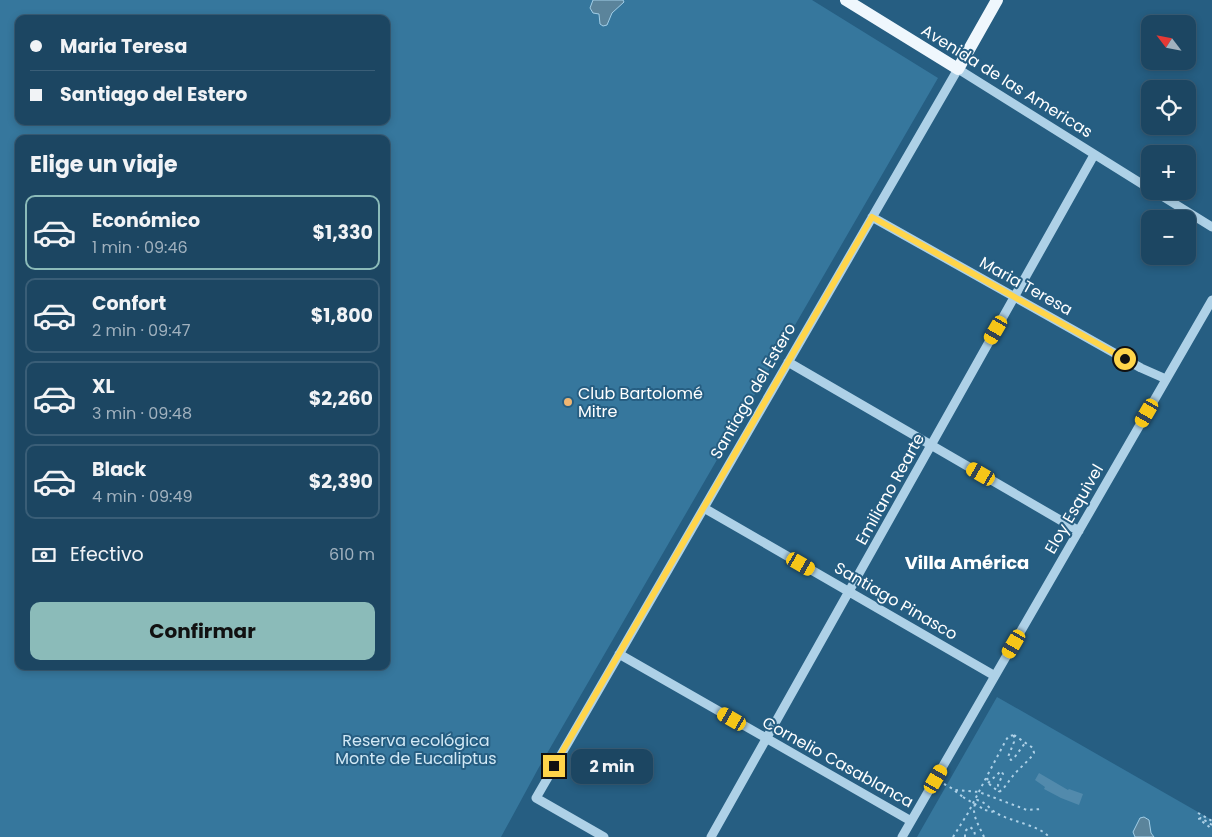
<!DOCTYPE html>
<html lang="es">
<head>
<meta charset="utf-8">
<style>
	:root { --surface:#1c4662; --page:#29506b; --text:#f1f3f6; --muted:#a0b1be; --line:#3a5e77; --accent:#8bbbb9 }
	body { margin:0; font-family:Poppins,sans-serif; background:var(--page); color:var(--text); height:100vh; display:flex; flex-direction:column; font-size:19px; white-space:nowrap }
	* { box-sizing:border-box; margin:0 }
	p { font-size:16px; color:var(--muted) }
	.icon { flex:none; width:28px; height:28px; fill:none; stroke:currentColor; stroke-width:2; stroke-linecap:round; stroke-linejoin:round }
	.map { position:relative; flex:1; overflow:hidden }
	.panel { position:absolute; left:15px; top:135px; width:375px; height:535px; display:flex; flex-direction:column; background:var(--surface); border-radius:10px; box-shadow:0 2px 8px #0003,0 0 0 1px var(--line) }
	.panel>* { flex:none }
	.banner { position:absolute; left:15px; top:15px; width:375px; height:110px; border-radius:10px; box-shadow:0 2px 8px #0003,0 0 0 1px var(--line); display:grid; align-content:center; height:110px; padding:0 15px; background:var(--surface) }
	.needle { width:32px; rotate:302deg }
	.buttons { position:absolute; left:1141px; top:15px; display:grid; gap:10px }
	.buttons a { display:grid; place-items:center; width:55px; height:55px; border-radius:10px; background:var(--surface); box-shadow:0 2px 8px #0003,0 0 0 1px var(--line); font-size:25px }
	.end { position:absolute; width:22px; height:22px; margin:-11px; border:6px solid #ffd54a; background:#111; box-shadow:0 0 0 2px #111 }
	.from { border-radius:50% }
	.bubble { position:absolute; height:35px; border-radius:10px; background:var(--surface); box-shadow:0 2px 8px #0003,0 0 0 1px var(--line); font-size:16px; font-weight:700; line-height:35px; text-align:center }
	.car { position:absolute; width:15px; height:30px; margin:-15px -8px; border-radius:6px; box-shadow:0 0 4px 1px #0007; background:linear-gradient(#f5c518 24%,#345 0 40%,#f5c518 0 76%,#345 0 86%,#f5c518 0) }
	.banner b { display:flex; align-items:center; gap:18px; height:48px; font-size:19px }
	.banner b+b { border-top:1px solid var(--line) }
	.banner i { width:12px; height:12px; background:var(--text) }
	ul { padding:0; list-style:none }
	li { display:flex; align-items:center; gap:15px; height:75px; margin:0 10px 8px; padding:0 5px; border:2px solid var(--line); border-radius:10px }
	li div { flex:1 }
	li b { display:block; font-size:19px }
	li em { font-style:normal; font-weight:700 }
	li.on { border-color:var(--accent) }
	li>.icon { width:45px; height:45px; stroke-width:1.5 }
	h2 { padding:0 15px; font-size:22px; line-height:60px }
	.pay { display:flex; align-items:center; gap:12px; height:55px; padding:0 15px; font-size:19px }
	.pay p { margin-inline-start:auto }
	.cta { display:flex; gap:10px; margin-top:auto; padding:10px 15px }
	.cta a { flex:1; height:58px; border-radius:10px; background:var(--accent); color:#111; font-size:20px; font-weight:700; line-height:58px; text-align:center }
	.map>svg:first-child { display:block }
	.green { fill:#36779d; fill-rule:evenodd }
	.water { fill:#5b849b; stroke:#a2cee7 }
	.building { fill:#528aac }
	.lines { fill:none; stroke-linecap:round; stroke-linejoin:round }
	.path { stroke:#aed1e7; stroke-width:2; stroke-dasharray:2.5 4; stroke-linecap:butt }
	.minor { stroke:#aed1e7; stroke-width:9 }
	.major { stroke:#eff7fd; stroke-width:12 }
	.path-bridge { stroke:#aed1e7; stroke-width:2; stroke-dasharray:2.5 4; stroke-linecap:butt }
	.route { stroke:#ffd54a; stroke-width:6 }
	.poi-dot { fill:#f0b672; stroke:#265e82; stroke-width:2 }
	.labels { text-anchor:middle; dominant-baseline:central; stroke-width:4; stroke-linejoin:round; paint-order:stroke }
	.street-label { font-size:16px; fill:#fff; stroke:#265e82 }
	.poi-label { font-size:16px; fill:#fff; stroke:#265e82; text-anchor:start }
	.park-label { font-size:16px; fill:#d1e8f5; stroke:#265e82 }
	.neighbourhood-label { font-size:18px; font-weight:bold; fill:#fff; stroke:#265e82 }
</style>
</head>
<body>
<div class="map">
<svg width="1212" height="837" viewBox="0 0 1212 837">
	<rect width="100%" height="100%" fill="#265e82"/>
	<path class="green" d="M 0,0 L 812,0 L 938,78 L 538,769 L 501,837 L 0,837 ZM 19,19 L 386,19 L 386,121 L 19,121 ZM 19,139 L 386,139 L 386,666 L 19,666 Z
		M 997,697 L 1212,820 L 1212,837 L 917,837 Z"/>
	<path class="water" d="M 593,0 L 623,0 L 624,2 L 612,13 L 607,25 L 603,26 L 600,24 L 599,14 L 593,13 L 590,8 Z
		M 1144,817 L 1149,820 L 1151,833 L 1154,837 L 1135,837 L 1133,832 L 1140,818 Z"/>
	<path class="building" d="M 1039,773 L 1068,790 L 1069,789 L 1083,794 L 1079,805 L 1061,798 L 1044,789 L 1045,787 L 1035,780 Z"/>
	<g class="lines">
		<path class="path" d="M 1014,735 L 1033,748 L 1034,753 C 1028,762 1019,768 1012,777 C 1008,782 1005,788 999,792 L 988,783 L 987,776 L 1006,740 L 1009,736 Z
			M 1014,735 L 1014,742 L 1008,757 L 1011,760 L 1014,758 L 1025,743
			M 988,783 L 1001,771 L 1003,774 L 998,785 L 999,792
			M 944,784 L 955,790 L 979,792 L 1027,810 L 1041,809
			M 955,791 L 963,797
			M 985,810 L 993,812
			M 1198,813 L 1212,821
			M 1212,825 L 1201,818 L 1199,819 L 1212,829
			M 953,837 L 968,813 L 987,776
			M 965,837 L 965,831 L 970,827 L 974,830 L 975,835 L 973,837
			M 984,837 C 979,825 969,812 977,800 C 984,801 990,809 996,813 C 1012,822 1039,825 1049,837"/>
		<path class="minor" d="M 1154,191 L 1212,227
			M 872,217 L 1141,368 L 1166,379
			M 788,362 L 1079,531
			M 704,508 L 995,676
			M 619,654 L 911,821
			M 604,837 L 536,798 L 958,69 L 1150,189
			M 711,837 L 1094,155
			M 902,837 L 1212,300"/>
		<path class="major" d="M 846,0 L 958,69 L 997,0"/>
		<path class="path-bridge" d="M 963,797 L 985,810"/>
	</g>
	<g class="lines">
		<path class="route" d="M 554,766 L 872,217 L 1125,359"/>
	</g>
	<circle class="poi-dot" cx="568" cy="402" r="5"/>
	<g class="labels">
		<g class="street-label">
			<text transform="translate(1007 81) rotate(32)">Avenida de las Americas</text>
			<text transform="translate(1026 286) rotate(29)">Maria Teresa</text>
			<text transform="translate(753 391) rotate(-60)">Santiago del Estero</text>
			<text transform="translate(890 489) rotate(-61)">Emiliano Rearte</text>
			<text transform="translate(1074 509) rotate(-60)">Eloy Esquivel</text>
			<text transform="translate(896 601) rotate(30)">Santiago Pinasco</text>
			<text transform="translate(838 762) rotate(29)">Cornelio Casablanca</text>
		</g>
		<g class="poi-label">
			<text x="578" y="393">Club Bartolomé<tspan x="578" dy="18">Mitre</tspan></text>
		</g>
		<g class="park-label">
			<text x="416" y="740">Reserva ecológica<tspan x="416" dy="18">Monte de Eucaliptus</tspan></text>
		</g>
		<g class="neighbourhood-label">
			<text x="967" y="562">Villa América</text>
		</g>
	</g>
</svg>
<div class="buttons">
<a><svg class="needle" viewBox="-14 -14 28 28"><path d="M0-13l5 13h-10z" fill="#e53935"/><path d="M0 13l5-13h-10z" fill="#a0b1be"/></svg></a>
<a><svg class="icon" aria-label="locate" viewBox="0 0 24 24"><circle cx="12" cy="12" r="6"/><path d="M12 2v4M12 18v4M2 12h4M18 12h4"/></svg></a>
<a>+</a>
<a>−</a>
</div>
<i class="end from" style="left:1125px;top:359px"></i>
<i class="end" style="left:554px;top:766px"></i>
<div class="bubble" style="left:571px;top:749px;width:82px">2 min</div>
<i class="car" style="left:996px;top:330px;rotate:210deg"></i>
<i class="car" style="left:1147px;top:413px;rotate:210deg"></i>
<i class="car" style="left:981px;top:474px;rotate:300deg"></i>
<i class="car" style="left:801px;top:564px;rotate:120deg"></i>
<i class="car" style="left:1014px;top:644px;rotate:210deg"></i>
<i class="car" style="left:732px;top:719px;rotate:300deg"></i>
<i class="car" style="left:936px;top:779px;rotate:30deg"></i>
<div class="banner">
<b><i class="from"></i>Maria Teresa</b>
<b><i></i>Santiago del Estero</b>
</div>
<section class="panel">
<h2>Elige un viaje</h2>
<ul>
<li class="on"><svg class="icon" aria-label="car" viewBox="0 0 24 24"><path d="M5 17H2v-5l4-1 3-4h7l3 4 3 1v5h-3M9 17h6M6 11h13"/><circle cx="7" cy="17" r="2"/><circle cx="17" cy="17" r="2"/></svg><div><b>Económico</b><p>1 min · 09:46</p></div><em>$1,330</em></li>
<li><svg class="icon" aria-label="car" viewBox="0 0 24 24"><path d="M5 17H2v-5l4-1 3-4h7l3 4 3 1v5h-3M9 17h6M6 11h13"/><circle cx="7" cy="17" r="2"/><circle cx="17" cy="17" r="2"/></svg><div><b>Confort</b><p>2 min · 09:47</p></div><em>$1,800</em></li>
<li><svg class="icon" aria-label="car" viewBox="0 0 24 24"><path d="M5 17H2v-5l4-1 3-4h7l3 4 3 1v5h-3M9 17h6M6 11h13"/><circle cx="7" cy="17" r="2"/><circle cx="17" cy="17" r="2"/></svg><div><b>XL</b><p>3 min · 09:48</p></div><em>$2,260</em></li>
<li><svg class="icon" aria-label="car" viewBox="0 0 24 24"><path d="M5 17H2v-5l4-1 3-4h7l3 4 3 1v5h-3M9 17h6M6 11h13"/><circle cx="7" cy="17" r="2"/><circle cx="17" cy="17" r="2"/></svg><div><b>Black</b><p>4 min · 09:49</p></div><em>$2,390</em></li>
</ul>
<div class="pay"><svg class="icon" aria-label="cash" viewBox="0 0 24 24"><path d="M3 7h18v10H3z"/><circle cx="12" cy="12" r="2"/></svg>Efectivo<p>610 m</p></div>
<div class="cta"><a>Confirmar</a></div>
</section>
</div>
</body>
</html>
